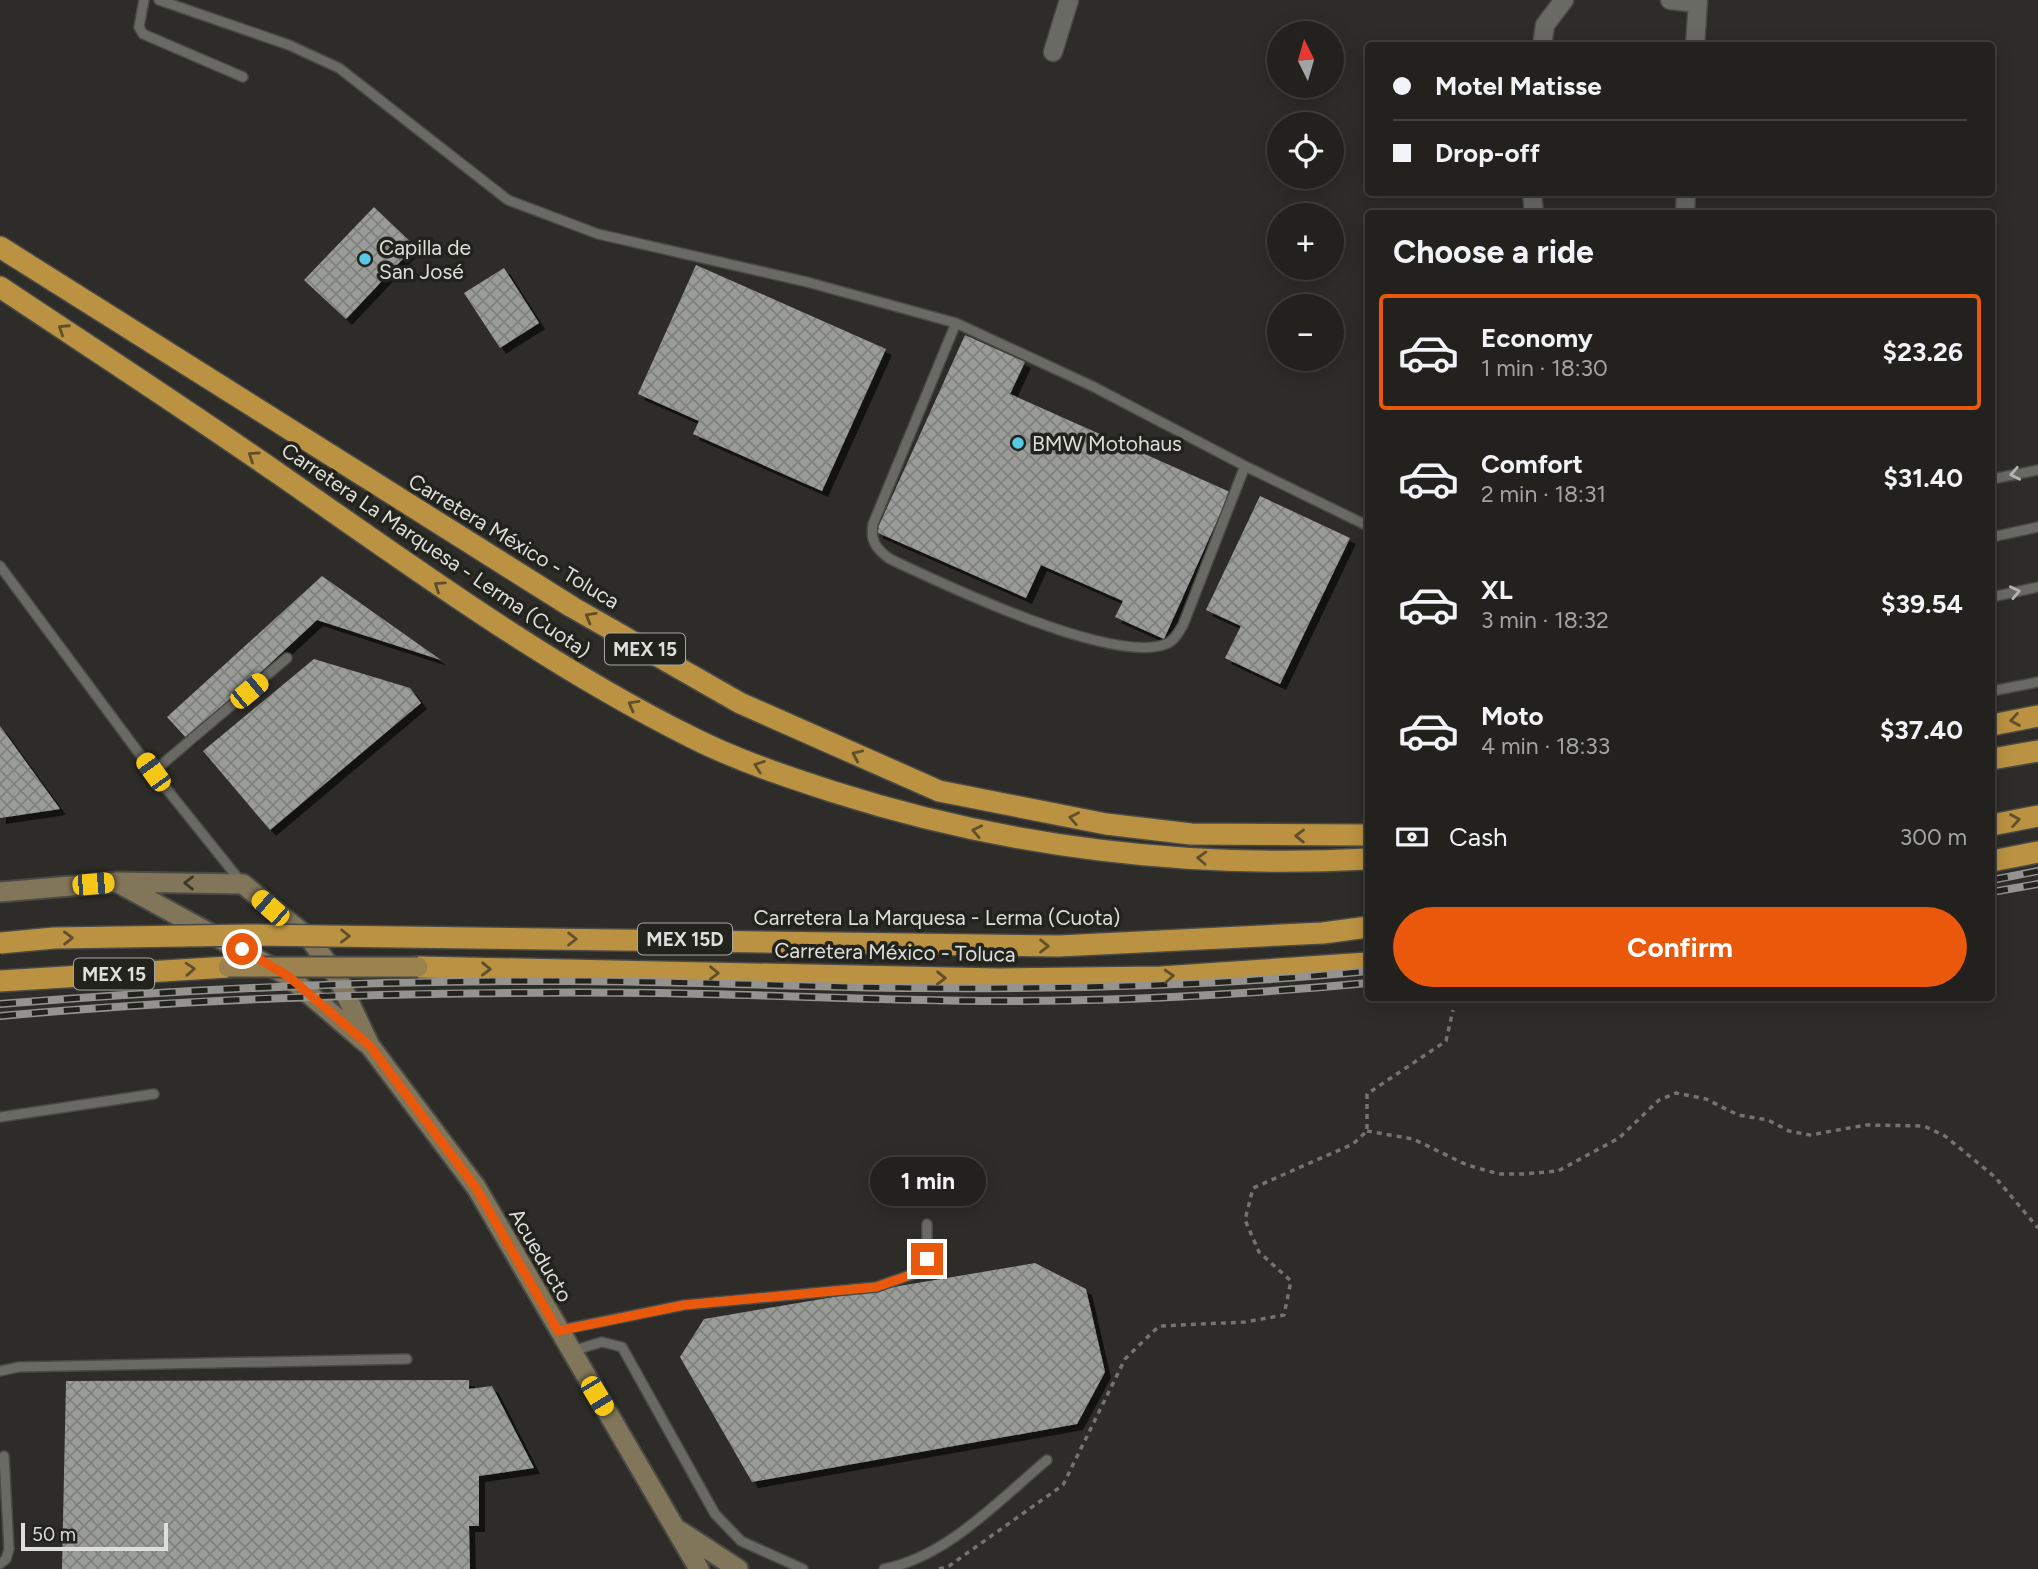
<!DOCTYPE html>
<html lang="en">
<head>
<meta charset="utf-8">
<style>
	:root { --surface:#22211e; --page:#2a2927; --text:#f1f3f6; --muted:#a2a3a4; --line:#3f3e3c; --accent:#ea580c }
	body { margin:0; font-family:Figtree,sans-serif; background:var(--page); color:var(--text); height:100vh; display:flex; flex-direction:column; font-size:26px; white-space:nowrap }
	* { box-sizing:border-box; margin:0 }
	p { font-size:23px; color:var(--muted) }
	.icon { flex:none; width:38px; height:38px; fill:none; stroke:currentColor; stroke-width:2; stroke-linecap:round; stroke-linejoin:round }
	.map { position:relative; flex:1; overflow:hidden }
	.panel { position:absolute; left:1365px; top:210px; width:630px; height:791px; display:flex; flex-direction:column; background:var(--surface); border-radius:7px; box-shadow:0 4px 18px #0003,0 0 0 2px var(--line) }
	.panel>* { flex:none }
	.top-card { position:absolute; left:1365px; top:42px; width:630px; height:154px; border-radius:7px; box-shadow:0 4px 18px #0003,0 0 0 2px var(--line); display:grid; align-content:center; height:154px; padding:0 28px; background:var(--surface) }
	.needle { width:46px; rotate:355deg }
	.fabs { position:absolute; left:1267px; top:21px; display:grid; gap:14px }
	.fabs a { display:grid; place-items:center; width:77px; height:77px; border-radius:50%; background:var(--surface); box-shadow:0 4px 18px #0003,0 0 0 2px var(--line); font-size:35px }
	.scale { position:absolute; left:21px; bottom:18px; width:147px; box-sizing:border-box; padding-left:7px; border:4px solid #dededb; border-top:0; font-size:19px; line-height:24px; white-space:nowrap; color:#dededb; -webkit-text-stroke:5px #23231e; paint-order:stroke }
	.end { position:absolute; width:32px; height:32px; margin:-16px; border:9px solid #ea580c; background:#fff; box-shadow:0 0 0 4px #fff }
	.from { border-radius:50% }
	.bubble { position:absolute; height:49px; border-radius:24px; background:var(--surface); box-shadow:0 4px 18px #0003,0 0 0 2px var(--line); font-size:23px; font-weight:700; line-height:49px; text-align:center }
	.car { position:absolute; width:21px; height:42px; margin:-21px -10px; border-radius:9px; box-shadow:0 0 5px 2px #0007; background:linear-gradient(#f5c518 24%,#345 0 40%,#f5c518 0 76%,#345 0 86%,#f5c518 0) }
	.top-card b { display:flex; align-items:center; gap:24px; height:66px; font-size:26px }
	.top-card b+b { border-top:2px solid var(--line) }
	.top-card i { width:18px; height:18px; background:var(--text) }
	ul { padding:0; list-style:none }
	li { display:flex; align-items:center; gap:21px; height:116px; margin:0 14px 10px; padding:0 14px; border:4px solid transparent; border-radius:7px }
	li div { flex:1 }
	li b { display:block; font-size:26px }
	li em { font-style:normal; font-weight:700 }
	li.on { border-color:var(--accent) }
	li>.icon { width:63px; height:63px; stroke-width:1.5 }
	h2 { padding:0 28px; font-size:32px; line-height:84px }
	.pay { display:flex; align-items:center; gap:18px; height:77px; padding:0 28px; font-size:26px }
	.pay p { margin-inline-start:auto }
	.primary-button { display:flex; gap:14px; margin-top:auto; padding:14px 28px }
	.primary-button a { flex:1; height:80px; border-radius:42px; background:var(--accent); color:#fff; font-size:28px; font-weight:700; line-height:80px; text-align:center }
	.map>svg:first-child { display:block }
	.building { fill:url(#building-cross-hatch); filter:url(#shadow) }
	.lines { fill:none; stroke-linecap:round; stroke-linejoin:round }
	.service-casing { stroke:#494945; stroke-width:12 }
	.minor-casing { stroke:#494945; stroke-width:21 }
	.secondary-casing { stroke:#494945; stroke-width:23 }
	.motorway-casing { stroke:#494945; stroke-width:24 }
	.path { stroke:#747370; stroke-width:3.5; stroke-dasharray:5 5; stroke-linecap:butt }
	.service { stroke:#6a6a65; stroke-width:9 }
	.minor { stroke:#6a6a65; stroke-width:18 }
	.secondary { stroke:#82765a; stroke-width:19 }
	.motorway { stroke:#bb9241; stroke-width:21 }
	.rail-casing { stroke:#949390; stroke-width:8 }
	.rail { stroke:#23231e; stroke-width:5; stroke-dasharray:16; stroke-linecap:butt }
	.primary-bridge-casing { stroke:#494945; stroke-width:23; stroke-linecap:butt }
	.motorway-bridge-casing { stroke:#494945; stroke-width:24; stroke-linecap:butt }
	.primary-bridge { stroke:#9b824f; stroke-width:19 }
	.motorway-bridge { stroke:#bb9241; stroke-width:21 }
	.oneway { stroke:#604f2c }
	.oneway2 { stroke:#b5b5b2 }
	.oneway3 { stroke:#3b382d }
	.route { stroke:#ea580c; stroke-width:9 }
	.poi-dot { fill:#59c8e4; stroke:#23231e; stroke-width:2.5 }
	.labels { text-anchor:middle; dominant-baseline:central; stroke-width:7; stroke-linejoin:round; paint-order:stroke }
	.shield { fill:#23231e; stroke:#a6a6a2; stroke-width:2 }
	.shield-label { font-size:19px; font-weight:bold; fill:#dededb }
	.poi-label { font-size:21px; fill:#dededb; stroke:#23231e; text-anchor:start }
	.street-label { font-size:21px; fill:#dededb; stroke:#23231e }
</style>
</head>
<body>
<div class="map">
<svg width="2038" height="1569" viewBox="0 0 2038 1569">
	<defs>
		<pattern id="building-cross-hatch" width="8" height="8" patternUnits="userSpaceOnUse" patternTransform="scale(1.75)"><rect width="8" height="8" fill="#9a9c97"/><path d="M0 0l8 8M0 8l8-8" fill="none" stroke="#80817e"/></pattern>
		<filter id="shadow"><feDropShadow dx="6" dy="6" stdDeviation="0" flood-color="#0009"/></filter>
	</defs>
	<rect width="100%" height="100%" fill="#2d2c28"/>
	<path class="building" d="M 374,207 L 415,246 L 346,319 L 304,280 Z
		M 696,265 L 886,349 L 822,491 L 693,434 L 699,421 L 638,394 Z
		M 504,268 L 539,323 L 500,348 L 464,293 Z
		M 965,335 L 1025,362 L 1010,394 L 1230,492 L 1164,639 L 1115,617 L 1123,601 L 1041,565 L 1026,598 L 876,532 Z
		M 1260,496 L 1350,538 L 1280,684 L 1225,658 L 1241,626 L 1206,610 Z
		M 322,576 L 441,660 L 317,620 L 188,740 L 167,717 Z
		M 314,659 L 410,688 L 421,703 L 270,830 L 203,751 Z
		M 0,726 L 60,809 L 0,818 Z
		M 1035,1263 L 1086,1289 L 1105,1372 L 1077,1424 L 752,1482 L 680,1357 L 704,1319 Z
		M 469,1380 L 469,1389 L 492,1386 L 534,1468 L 479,1476 L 479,1526 L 469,1526 L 470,1569 L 62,1569 L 66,1381 Z"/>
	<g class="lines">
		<defs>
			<path id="service" d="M 144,0 L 139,27 L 143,34 L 243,77
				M 159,0 L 289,45 L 339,68 L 508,200 L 598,234 L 807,282 L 956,323 L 873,524 C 870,541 876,549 890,559 C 943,584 1112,665 1166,644 C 1174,641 1179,632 1183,625 L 1245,466
				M 956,323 L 1094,387 L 1245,466 L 1368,526
				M 1992,479 L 2038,470
				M 1992,537 L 2038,527
				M 0,566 L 153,772 L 242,883
				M 1992,597 L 2038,587
				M 1992,691 L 2038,682
				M 153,772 L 287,658
				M 0,1117 L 154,1094
				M 560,1330 L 684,1305 L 876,1287 L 922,1271 L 927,1260 L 927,1224
				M 572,1351 L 602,1342 L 622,1347 L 715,1514 L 741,1541 L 803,1569
				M 0,1371 L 19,1367 L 407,1359
				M 0,1564 L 6,1559 L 9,1549 L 4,1456
				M 884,1569 C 947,1557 999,1500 1047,1460"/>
			<path id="minor" d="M 1670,0 L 1698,3
				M 1542,46 L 1545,25 L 1564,0
				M 1695,46 L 1698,0
				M 1053,52 L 1069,0
				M 1532,192 L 1534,214
				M 1685,214 L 1686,192"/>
			<path id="secondary" d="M 120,884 L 288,976 L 366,1043
				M 0,892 L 117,882 L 243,884 L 310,939 L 338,978 L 370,1046 L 476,1187 L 699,1569
				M 680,1531 L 738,1569"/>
			<path id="motorway" d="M 0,247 L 572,607 L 740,703 L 939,791 L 1106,824 L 1191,834 L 1368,835
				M 0,287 C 93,349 187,410 279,474 C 413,567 545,664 691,737 C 736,760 785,776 834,792 C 1006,847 1188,869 1368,859
				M 1992,725 L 2038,716
				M 1992,759 L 2038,751
				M 1992,825 L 2038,816
				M 1992,861 L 2038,852
				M 418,967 L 998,979 L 1161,977 L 1368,963
				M 0,981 L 228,967"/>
		</defs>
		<use href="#service" class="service-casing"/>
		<use href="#minor" class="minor-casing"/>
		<use href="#secondary" class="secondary-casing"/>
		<use href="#motorway" class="motorway-casing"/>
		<path class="path" d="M 1367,1131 L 1413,1139 L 1467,1165 L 1499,1174 L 1524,1174 L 1558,1171 L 1619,1138 L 1659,1100 L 1676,1093 L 1706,1099 L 1738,1115 L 1768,1120 L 1789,1131 L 1810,1135 L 1866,1125 L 1924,1126 L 1945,1136 L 1995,1177 L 2038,1228
			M 939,1569 L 949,1566 L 1063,1485 L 1125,1359 L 1159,1326 L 1245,1322 L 1284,1315 L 1291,1281 L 1259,1252 L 1245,1220 L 1253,1188 L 1353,1144 L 1367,1131 L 1367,1094 L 1446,1041 L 1453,1010"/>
		<use href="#service" class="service"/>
		<use href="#minor" class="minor"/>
		<use href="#secondary" class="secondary"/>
		<use href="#motorway" class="motorway"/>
		<defs>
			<path id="rail" d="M 1992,880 L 2038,871
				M 1992,892 L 2038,884
				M 0,1004 C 190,989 380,980 571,981 C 685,981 800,987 915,988 C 1066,989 1218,986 1368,971
				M 0,1016 C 219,996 440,991 660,993 C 777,995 894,1001 1011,1001 C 1131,1001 1250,994 1368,983"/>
		</defs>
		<use href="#rail" class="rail-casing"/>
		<use href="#rail" class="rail"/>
		<defs>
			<path id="primary-bridge" d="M 228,967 L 418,967"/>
			<path id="motorway-bridge" d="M 0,943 L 54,938 L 251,935 L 1059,946 L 1323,933 L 1368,927"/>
		</defs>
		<use href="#primary-bridge" class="primary-bridge-casing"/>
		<use href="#motorway-bridge" class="motorway-bridge-casing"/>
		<use href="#primary-bridge" class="primary-bridge"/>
		<use href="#motorway-bridge" class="motorway-bridge"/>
	</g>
	<defs><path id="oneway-chevron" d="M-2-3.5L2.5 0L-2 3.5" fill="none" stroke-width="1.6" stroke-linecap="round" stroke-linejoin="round" transform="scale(1.75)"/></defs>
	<g class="oneway">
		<use href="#oneway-chevron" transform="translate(63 329) rotate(-147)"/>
		<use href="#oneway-chevron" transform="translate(253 456) rotate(-146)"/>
		<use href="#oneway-chevron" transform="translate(439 586) rotate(-146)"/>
		<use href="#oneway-chevron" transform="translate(590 617) rotate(-150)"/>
		<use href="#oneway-chevron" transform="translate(633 705) rotate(-151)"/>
		<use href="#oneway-chevron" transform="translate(2015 720) rotate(170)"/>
		<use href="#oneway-chevron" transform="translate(857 755) rotate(-156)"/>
		<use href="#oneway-chevron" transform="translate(759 766) rotate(-160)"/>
		<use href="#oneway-chevron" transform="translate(1074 818) rotate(-169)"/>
		<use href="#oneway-chevron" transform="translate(2015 820) rotate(-10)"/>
		<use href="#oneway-chevron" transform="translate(977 831) rotate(-168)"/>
		<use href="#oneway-chevron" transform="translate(1300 836) rotate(-179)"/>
		<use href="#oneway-chevron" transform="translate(1202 858) rotate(-177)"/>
		<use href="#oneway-chevron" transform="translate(345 936) rotate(1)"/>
		<use href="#oneway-chevron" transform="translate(68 938) rotate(-1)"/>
		<use href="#oneway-chevron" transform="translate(572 939)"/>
		<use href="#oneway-chevron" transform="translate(1044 946) rotate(1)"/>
		<use href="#oneway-chevron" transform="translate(190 969) rotate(-4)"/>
		<use href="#oneway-chevron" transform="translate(486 969) rotate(1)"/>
		<use href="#oneway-chevron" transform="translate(714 973) rotate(1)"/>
		<use href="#oneway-chevron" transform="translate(1169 976) rotate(-3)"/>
		<use href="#oneway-chevron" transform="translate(941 978) rotate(1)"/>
	</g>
	<g class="oneway2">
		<use href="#oneway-chevron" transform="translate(2015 474) rotate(169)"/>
		<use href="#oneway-chevron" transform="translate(2015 592) rotate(-12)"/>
	</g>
	<use class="oneway3" href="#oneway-chevron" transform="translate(189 883) rotate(-179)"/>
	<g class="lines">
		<path class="route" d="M 242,949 L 288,976 L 370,1046 L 476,1188 L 558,1331 L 684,1305 L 876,1287 L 922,1271 L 927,1259"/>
	</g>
	<g class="poi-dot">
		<circle cx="365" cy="259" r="7"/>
		<circle cx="1018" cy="443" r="7"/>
	</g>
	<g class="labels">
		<g class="shield">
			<rect x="605" y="633.5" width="80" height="31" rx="5"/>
			<rect x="638" y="923.5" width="94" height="31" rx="5"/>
			<rect x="74" y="958.5" width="80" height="31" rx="5"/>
		</g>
		<g class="shield-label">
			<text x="645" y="649">MEX 15</text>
			<text x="685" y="939">MEX 15D</text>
			<text x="114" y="974">MEX 15</text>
		</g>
		<g class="poi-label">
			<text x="379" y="247">Capilla de<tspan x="379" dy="24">San José</tspan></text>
			<text x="1032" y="443">BMW Motohaus</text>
		</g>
		<g class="street-label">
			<text transform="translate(514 541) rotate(31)">Carretera México - Toluca</text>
			<text transform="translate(436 550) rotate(34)">Carretera La Marquesa - Lerma (Cuota)</text>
			<text x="937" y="917">Carretera La Marquesa - Lerma (Cuota)</text>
			<text transform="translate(895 952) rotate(1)">Carretera México - Toluca</text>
			<text transform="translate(541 1255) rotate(60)">Acueducto</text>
		</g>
	</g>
</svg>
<div class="fabs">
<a><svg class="needle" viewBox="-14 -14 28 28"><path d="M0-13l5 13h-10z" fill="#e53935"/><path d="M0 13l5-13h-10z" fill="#a2a3a4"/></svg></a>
<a><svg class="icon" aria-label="locate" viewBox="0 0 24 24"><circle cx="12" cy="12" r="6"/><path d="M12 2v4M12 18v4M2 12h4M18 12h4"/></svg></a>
<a>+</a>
<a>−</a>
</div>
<div class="scale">50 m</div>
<i class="end from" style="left:242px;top:949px"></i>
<i class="end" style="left:927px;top:1259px"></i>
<div class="bubble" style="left:870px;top:1157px;width:116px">1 min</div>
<i class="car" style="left:249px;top:691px;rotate:50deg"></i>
<i class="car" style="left:153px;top:772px;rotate:324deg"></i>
<i class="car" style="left:93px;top:884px;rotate:85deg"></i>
<i class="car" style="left:270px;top:908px;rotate:311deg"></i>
<i class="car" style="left:597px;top:1396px;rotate:149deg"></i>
<div class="top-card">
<b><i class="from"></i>Motel Matisse</b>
<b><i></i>Drop-off</b>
</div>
<section class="panel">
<h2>Choose a ride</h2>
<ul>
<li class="on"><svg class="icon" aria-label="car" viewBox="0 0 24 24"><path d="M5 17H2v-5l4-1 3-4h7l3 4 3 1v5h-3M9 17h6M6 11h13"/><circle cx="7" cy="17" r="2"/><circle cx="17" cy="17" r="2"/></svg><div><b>Economy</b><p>1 min · 18:30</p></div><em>$23.26</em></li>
<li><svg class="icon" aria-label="car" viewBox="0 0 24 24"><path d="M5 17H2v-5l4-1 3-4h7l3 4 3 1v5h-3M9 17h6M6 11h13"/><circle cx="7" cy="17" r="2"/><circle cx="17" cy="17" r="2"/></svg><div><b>Comfort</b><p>2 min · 18:31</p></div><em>$31.40</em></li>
<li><svg class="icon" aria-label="car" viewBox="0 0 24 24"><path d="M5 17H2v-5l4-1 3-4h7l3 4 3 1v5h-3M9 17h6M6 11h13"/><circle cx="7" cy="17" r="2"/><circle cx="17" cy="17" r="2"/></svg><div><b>XL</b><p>3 min · 18:32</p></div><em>$39.54</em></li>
<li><svg class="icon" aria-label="car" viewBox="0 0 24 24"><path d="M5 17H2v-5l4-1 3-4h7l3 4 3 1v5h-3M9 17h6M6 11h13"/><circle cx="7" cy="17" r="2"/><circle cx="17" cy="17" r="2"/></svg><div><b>Moto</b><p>4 min · 18:33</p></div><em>$37.40</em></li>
</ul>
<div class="pay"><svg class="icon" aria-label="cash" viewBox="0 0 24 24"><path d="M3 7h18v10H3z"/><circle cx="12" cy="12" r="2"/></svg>Cash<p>300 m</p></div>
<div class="primary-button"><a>Confirm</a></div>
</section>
</div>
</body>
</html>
